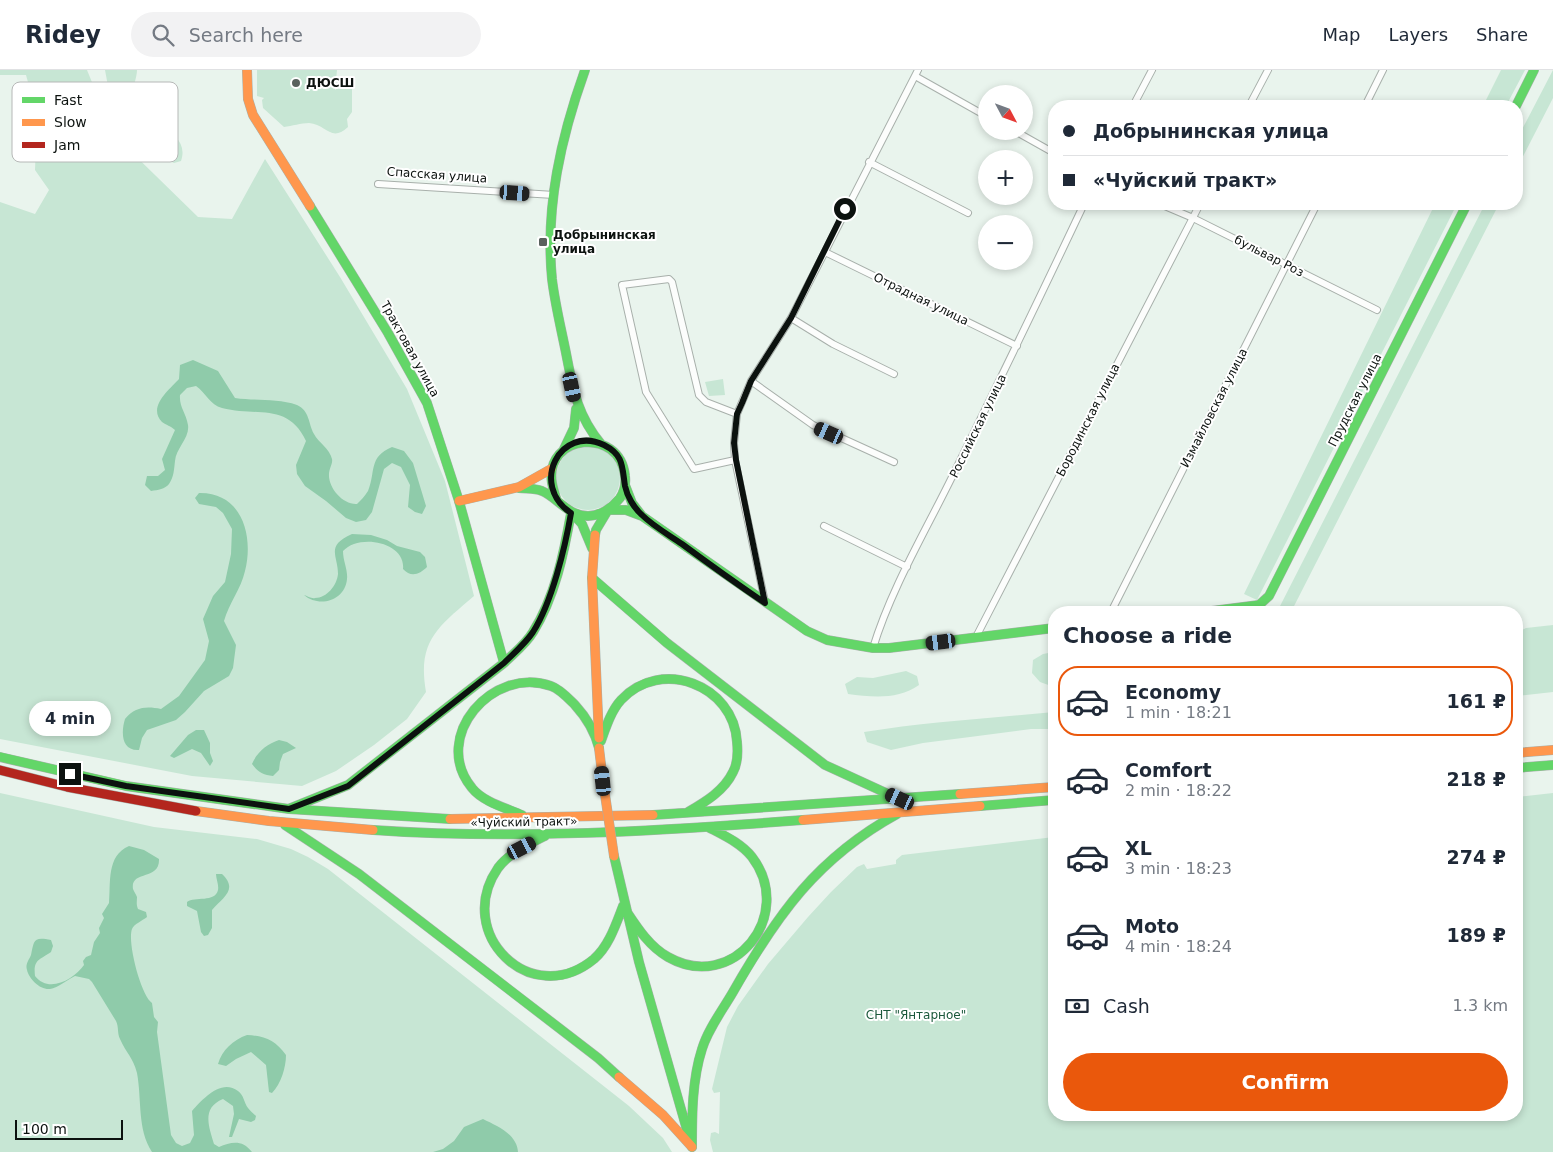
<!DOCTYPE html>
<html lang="en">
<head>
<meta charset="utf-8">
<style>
	:root { --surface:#fff; --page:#f2f2f3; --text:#1f2937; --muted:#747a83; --line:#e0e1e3; --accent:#ea580c }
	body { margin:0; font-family:"DejaVu Sans",sans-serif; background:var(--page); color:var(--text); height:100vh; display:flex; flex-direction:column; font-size:19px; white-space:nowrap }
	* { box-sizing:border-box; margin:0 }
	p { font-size:16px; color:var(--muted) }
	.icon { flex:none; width:28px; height:28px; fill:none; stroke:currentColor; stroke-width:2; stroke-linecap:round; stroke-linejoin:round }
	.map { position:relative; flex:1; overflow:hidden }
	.side { position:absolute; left:1048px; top:536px; width:475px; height:515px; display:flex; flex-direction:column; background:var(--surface); border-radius:20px; box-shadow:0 2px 8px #0003 }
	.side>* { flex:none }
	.top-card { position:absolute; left:1048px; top:30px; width:475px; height:110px; border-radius:20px; box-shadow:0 2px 8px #0003; display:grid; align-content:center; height:110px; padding:0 15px; background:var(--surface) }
	.needle { width:32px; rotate:131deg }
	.fabs { position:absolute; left:978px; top:15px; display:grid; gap:10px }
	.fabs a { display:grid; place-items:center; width:55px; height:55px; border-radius:50%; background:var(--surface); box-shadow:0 2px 8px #0003; font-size:25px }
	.scale { position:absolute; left:15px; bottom:12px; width:108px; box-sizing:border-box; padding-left:5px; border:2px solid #0c120f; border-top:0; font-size:14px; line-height:18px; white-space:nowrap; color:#0c120f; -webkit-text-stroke:4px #fff; paint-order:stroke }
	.end { position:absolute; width:22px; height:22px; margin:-11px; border:6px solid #0c120f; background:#fff; box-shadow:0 0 0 2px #fff }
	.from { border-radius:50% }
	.bubble { position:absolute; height:35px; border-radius:18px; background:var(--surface); box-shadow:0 2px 8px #0003; font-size:16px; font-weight:700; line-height:35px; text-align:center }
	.car { position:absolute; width:15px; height:30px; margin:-15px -8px; border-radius:6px; box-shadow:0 0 4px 1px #0007; background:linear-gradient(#222 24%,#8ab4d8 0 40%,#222 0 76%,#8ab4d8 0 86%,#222 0) }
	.top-card b { display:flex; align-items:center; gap:18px; height:48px; font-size:19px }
	.top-card b+b { border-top:1px solid var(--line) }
	.top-card i { width:12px; height:12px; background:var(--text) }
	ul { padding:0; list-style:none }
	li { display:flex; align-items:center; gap:15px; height:70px; margin:0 10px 8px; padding:0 5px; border:2px solid transparent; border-radius:20px }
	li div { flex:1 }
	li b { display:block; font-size:19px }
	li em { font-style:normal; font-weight:700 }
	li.current { border-color:var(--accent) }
	li>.icon { width:45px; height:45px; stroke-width:1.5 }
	h2 { padding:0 15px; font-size:22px; line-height:60px }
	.pay { display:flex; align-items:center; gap:12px; height:55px; padding:0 15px; font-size:19px }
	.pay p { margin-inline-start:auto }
	.cta { display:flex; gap:10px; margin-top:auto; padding:10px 15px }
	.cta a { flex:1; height:58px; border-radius:30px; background:var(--accent); color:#fff; font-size:20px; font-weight:700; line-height:58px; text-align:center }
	header { display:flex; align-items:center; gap:30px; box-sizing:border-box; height:70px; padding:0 25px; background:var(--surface); border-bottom:1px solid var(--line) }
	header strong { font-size:24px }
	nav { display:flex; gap:28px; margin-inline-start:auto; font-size:18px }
	.search { width:350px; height:45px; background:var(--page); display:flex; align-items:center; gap:12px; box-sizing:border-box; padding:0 18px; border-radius:28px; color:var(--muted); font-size:19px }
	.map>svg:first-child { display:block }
	.green { fill:#c7e6d4 }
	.water { fill:#8fcbaa }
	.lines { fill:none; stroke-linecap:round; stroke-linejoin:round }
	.street-casing { stroke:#a8b0ab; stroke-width:8 }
	.fast-casing { stroke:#a8b0ab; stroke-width:10 }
	.slow-casing { stroke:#a8b0ab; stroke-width:10 }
	.jam-casing { stroke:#a8b0ab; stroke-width:10 }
	.street { stroke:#fcfdfc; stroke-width:6 }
	.fast { stroke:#63d668; stroke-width:9 }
	.slow { stroke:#ff974d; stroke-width:9 }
	.jam { stroke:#b3261e; stroke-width:9 }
	.slow-bridge-casing { stroke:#a8b0ab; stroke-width:10; stroke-linecap:butt }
	.slow-bridge { stroke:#ff974d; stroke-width:9 }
	.route { stroke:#0c120f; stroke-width:6 }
	.poi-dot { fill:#59615d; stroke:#fff; stroke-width:2 }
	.labels { text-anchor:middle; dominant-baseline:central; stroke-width:4; stroke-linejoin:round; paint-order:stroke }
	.poi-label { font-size:12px; font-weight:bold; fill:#0c120f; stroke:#fff; text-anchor:start }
	.street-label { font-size:12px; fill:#0c120f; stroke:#fff }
	.park-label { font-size:12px; fill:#1a583b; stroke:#fff }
	.key { fill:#fff; stroke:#b6b8b7; stroke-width:1 }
	.key-label { font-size:14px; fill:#0c120f }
</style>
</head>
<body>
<header>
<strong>Ridey</strong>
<div class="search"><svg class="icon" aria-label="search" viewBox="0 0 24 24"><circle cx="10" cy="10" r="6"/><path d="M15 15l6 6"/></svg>Search here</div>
<nav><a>Map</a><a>Layers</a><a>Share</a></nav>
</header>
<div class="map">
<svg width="1553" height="1082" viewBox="0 0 1553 1082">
	<rect width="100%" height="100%" fill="#e9f4ed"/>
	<path class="green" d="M 0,0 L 87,0 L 113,64 L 198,147 L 232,149 L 265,89 L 340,207 L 407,319 L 445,411 L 474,526 C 438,557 417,571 426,622 L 407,649 L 374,675 L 336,701 L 302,716 L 192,706 L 0,669 L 0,132 L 35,144 L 49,120 L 35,100 L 37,45 L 26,5 L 0,5 Z
		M 105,0 L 137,0 C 137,10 130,21 133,31 C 140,56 192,58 181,91 L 174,93 L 154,83 L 128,62 L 118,60 L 115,54 Z
		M 257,0 L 337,0 L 335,20 L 346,12 L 352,15 L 352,42 L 347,49 L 348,57 C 331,73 326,54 309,53 C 301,53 292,56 284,57 L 263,38 L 262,30 L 264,28 L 257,26 Z
		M 1501,0 L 1525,0 L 1506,36 L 1483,36 Z
		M 1553,0 L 1553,28 L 1516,100 L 1516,71 Z
		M 1435,134 L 1457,134 L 1257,530 L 1244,524 Z
		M 1485,134 L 1499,134 L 1291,542 L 1277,542 Z
		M 723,309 L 725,325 L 709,326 L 705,312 Z
		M556 408a32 32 0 1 1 64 0a32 32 0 1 1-64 0Z
		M 1553,555 L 1553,622 L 1516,626 L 1516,563 L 1526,558 Z
		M 1054,582 L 1054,617 L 1040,612 L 1032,603 L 1033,590 L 1043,584 Z
		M 906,601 L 917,606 L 919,615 C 898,630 872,627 848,624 L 845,614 L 857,607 L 873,608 Z
		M 1054,642 L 1054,659 L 1031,659 L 970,667 L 923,673 L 891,680 L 867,672 L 864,662 C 926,652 990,648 1054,642 Z
		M 0,723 L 154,757 L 257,769 L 291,779 L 308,787 L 328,799 L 629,1036 L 663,1068 L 672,1082 L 0,1082 Z
		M 1553,723 L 1553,1082 L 713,1082 L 710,1070 L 711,1063 L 715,1062 L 719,1064 L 720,1022 L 714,1023 L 712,1019 L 727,957 L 738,936 L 768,894 L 808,847 L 831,822 L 857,797 L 864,794 L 867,799 L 896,794 L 896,790 L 902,785 L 1054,767 L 1054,1045 L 1516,1045 L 1516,727 Z"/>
	<path class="water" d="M 193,290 L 218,301 L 235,328 C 255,331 277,328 297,335 C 310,341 308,353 314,364 C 318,372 330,379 332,389 C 333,393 329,399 329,404 C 328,418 343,435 357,434 C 361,430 365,426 368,421 C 376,402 368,387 392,377 L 404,381 L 413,393 L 426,436 L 422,444 L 415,442 L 408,437 L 410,415 L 401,397 L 392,393 L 384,399 L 372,442 L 366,450 L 356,452 L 346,448 L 326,431 L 305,416 L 297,404 L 296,395 L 306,371 C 288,332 256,347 222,338 C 210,335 206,323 196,316 L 187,318 L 180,325 C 179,337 186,343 188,355 C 190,368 176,378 175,391 C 174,399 174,407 169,414 C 165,419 158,420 151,421 L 145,415 L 147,406 L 158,406 L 165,400 L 162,389 L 175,360 C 171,356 166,355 162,352 C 147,337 170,319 179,309 L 180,295 Z
		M 199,423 C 242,422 254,466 245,501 C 241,519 229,533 224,551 L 236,575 L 233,598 L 229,606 L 204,621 L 185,642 L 176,650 L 147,660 L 142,668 L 139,680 C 121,681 121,662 125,649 C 135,637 146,636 161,639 L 179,626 L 205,590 L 209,571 L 203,549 L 213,526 L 225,512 L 231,484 L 232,459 L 223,443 L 216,437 L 199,434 L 195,428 Z
		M 352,464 L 371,465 L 387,470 L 397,476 L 420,482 L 425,487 L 427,497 C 420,504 411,508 403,499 C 406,472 359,463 343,481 C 343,491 348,500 347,509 C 345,531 319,538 304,525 C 307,526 312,529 315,528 C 327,528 337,515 338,504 C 338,485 325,476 352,464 Z
		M 196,660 L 204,660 L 210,673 L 210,683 L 213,691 L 210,696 L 201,683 L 192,679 L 174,688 L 170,686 L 188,665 Z
		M 279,670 L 287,672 L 296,678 L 283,684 L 280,692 L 279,700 L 273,706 C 263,705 258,702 252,694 C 257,682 267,674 279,670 Z
		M 129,776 L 144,780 L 159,789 C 160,811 130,800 133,819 C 134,822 136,824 137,827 C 137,831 136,834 138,839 L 146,842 L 147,847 C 142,851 134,854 132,859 C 127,872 141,926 152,933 L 154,947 L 158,952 L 157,962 L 171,1065 L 176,1073 L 182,1076 L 190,1073 L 194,1065 L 192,1041 C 202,1030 221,1008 238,1021 C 244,1025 244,1033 248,1038 C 250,1041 253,1043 256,1046 L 255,1050 L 251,1052 L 239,1049 L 232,1067 L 229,1067 L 234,1044 L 233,1036 L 223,1029 C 201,1038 209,1057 214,1074 L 219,1077 C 231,1072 242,1069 252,1082 L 152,1082 C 137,1059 142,1030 137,1003 C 133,987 126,983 120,969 C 117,963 119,957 116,951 L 92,912 L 89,909 L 75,906 C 68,909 58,918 50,919 C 40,920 29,909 27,900 C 25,894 29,890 31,885 C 34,871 33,866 51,870 L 53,876 L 51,882 C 40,890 33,889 35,906 C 49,924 74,909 84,895 L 83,891 L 86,887 L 91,885 L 94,872 L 100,863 L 99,858 L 104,848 L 102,844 L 109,833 C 111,813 106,786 129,776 Z
		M 216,804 L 222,804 C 239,820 222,828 212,840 L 212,858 L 208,865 L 204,866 L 201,862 L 197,841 L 187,836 L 187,832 C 195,826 215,833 218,820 C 219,815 216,809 216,804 Z
		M 247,965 C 265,966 275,970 286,985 C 286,997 281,1014 272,1023 L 269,1022 L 266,995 L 251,982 L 236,989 L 226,996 L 218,994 C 222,980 233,970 247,965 Z
		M 483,1049 C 497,1056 517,1064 518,1082 L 433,1082 L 443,1079 L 454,1071 L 464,1057 Z"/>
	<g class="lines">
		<defs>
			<path id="street" d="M 915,6 L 986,46
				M 1133,36 L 1152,0
				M 1249,36 L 1268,0
				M 1365,36 L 1383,0
				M 1015,61 L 1054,83
				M 869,92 L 968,143
				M 378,114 L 554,125
				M 1160,134 L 1193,148 L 1377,240
				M 825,182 L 1017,276
				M 791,248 L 833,274 L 894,304
				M 751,311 L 813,355 L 894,392
				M 735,390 L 694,399 L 646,322 L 622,215 L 669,209 L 672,212 L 699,325 L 706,332 L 737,344
				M 824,456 L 907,497
				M 765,532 L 735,390 L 734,373 L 737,344 L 751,311 L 791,248 L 918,0
				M 1111,542 L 1317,134
				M 976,567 L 1200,134
				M 873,578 C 891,519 925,462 952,407 C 997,316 1041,225 1084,134"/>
			<path id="fast" d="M 585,0 C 561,67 545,137 552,209 C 555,234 561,258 566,283 C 573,319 577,345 601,374
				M 1516,36 L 1534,0
				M 310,136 L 388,263 L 427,333 L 459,431 L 504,593
				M 564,379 L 574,358 L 576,339
				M 625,415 L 632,433 L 642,446
				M 519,418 C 527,419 534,418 542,421 C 558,428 568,446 588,446 C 600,446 612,438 620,428 C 624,422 626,414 625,406 C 620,356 544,364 552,413 C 553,419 555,425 557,431
				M 573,444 L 582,454 L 592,478
				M 595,465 L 596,460 L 608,440 L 626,440 L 642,446 L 807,561 L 827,570 L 873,578 L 889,578 L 1054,558
				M 592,508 L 667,573 L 825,695 L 897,728
				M 1204,542 L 1259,535 L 1269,526 L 1467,134
				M 601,671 C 606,657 611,641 621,630 C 661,587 734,615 737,672 C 738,682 738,693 733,702 C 724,721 705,732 688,742
				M 0,687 L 126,716 L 289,739 L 450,749
				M 1516,698 L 1553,695
				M 980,736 L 1054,730
				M 291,738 L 348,715 L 504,593 C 514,583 526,574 533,562 C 555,527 564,483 571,443
				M 522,745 C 506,738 483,732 472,718 C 430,667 493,595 551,616 C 560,619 568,628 575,635 C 586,647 595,662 599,678
				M 653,745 L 960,724
				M 285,755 L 359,804 L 598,988 L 619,1007
				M 373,760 C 517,770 659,761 803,750
				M 545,766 C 529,774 509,783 498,798 C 453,863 531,941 594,889 C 609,876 616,854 623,836
				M 614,786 L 639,892 L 689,1067
				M 623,836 C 635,854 648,876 668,887 C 733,924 796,845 752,787 C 741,773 723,765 708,757
				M 692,1077 C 692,1045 692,1010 702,979 C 708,959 722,941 733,922 C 777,845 817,788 897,744"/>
			<path id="slow" d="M 247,0 L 248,29 L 253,45 L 310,136
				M 459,431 L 519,417 L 551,399
				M 595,465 L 592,508 L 599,668
				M 599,678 L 603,711
				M 1516,683 L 1553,680
				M 960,724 L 1054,717
				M 196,741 L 269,751 L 373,760
				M 450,749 L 653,745
				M 803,750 L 980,736
				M 619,1007 L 663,1045 L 692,1077"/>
			<path id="jam" d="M 0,700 L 67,717 L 196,741"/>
		</defs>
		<use href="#street" class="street-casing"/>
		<use href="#fast" class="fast-casing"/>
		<use href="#slow" class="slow-casing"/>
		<use href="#jam" class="jam-casing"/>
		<use href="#street" class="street"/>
		<use href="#fast" class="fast"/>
		<use href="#slow" class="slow"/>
		<use href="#jam" class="jam"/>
		<defs>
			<path id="slow-bridge" d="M 603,711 L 614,786"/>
		</defs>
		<use href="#slow-bridge" class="slow-bridge-casing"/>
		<use href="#slow-bridge" class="slow-bridge"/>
	</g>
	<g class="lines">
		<path class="route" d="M 70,704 L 126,716 L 289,739 L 348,716 L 504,593 C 514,583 525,574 533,562 C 552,532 565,478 571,443 C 529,415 560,354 604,375 C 624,385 622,397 625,416 C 627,426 634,438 642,445 C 653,456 669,465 682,474 C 709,494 737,514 765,533 L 736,390 L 734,373 L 737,344 L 742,333 L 751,311 L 791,248 L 845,139"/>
	</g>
	<g class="poi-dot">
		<circle cx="296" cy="13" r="5"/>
		<rect x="538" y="167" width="10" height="10" rx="2.5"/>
	</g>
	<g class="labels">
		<g class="poi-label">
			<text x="306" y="13">ДЮСШ</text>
			<text x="553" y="165">Добрынинская<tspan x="553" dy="14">улица</tspan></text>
		</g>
		<g class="street-label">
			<text transform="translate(437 105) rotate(4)">Спасская улица</text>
			<text transform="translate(1269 186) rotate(27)">бульвар Роз</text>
			<text transform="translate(921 229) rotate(26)">Отрадная улица</text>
			<text transform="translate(410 279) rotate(61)">Трактовая улица</text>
			<text transform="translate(1355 330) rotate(-63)">Прудская улица</text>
			<text transform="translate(1214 338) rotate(-63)">Измайловская улица</text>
			<text transform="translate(1088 350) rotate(-63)">Бородинская улица</text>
			<text transform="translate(978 356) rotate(-64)">Российская улица</text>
			<text transform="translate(524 752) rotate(-1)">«Чуйский тракт»</text>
		</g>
		<g class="park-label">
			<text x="916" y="945">СНТ "Янтарное"</text>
		</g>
	</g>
	<rect x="12" y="12" width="166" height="80" rx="8" class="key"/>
	<rect x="22" y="27" width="23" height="6" fill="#63d668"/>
	<rect x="22" y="49" width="23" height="7" fill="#ff974d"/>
	<rect x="22" y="72" width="23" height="6" fill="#b3261e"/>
	<g class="key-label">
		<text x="54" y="35">Fast</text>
		<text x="54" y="57">Slow</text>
		<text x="54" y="80">Jam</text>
	</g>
</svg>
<div class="fabs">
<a><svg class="needle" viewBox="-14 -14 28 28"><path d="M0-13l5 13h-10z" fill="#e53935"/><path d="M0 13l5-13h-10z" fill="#747a83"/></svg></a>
<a>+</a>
<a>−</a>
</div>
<div class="scale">100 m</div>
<i class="end from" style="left:845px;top:139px"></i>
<i class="end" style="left:70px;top:704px"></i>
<div class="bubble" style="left:29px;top:631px;width:82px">4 min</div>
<i class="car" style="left:515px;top:123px;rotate:94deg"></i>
<i class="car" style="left:572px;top:317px;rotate:168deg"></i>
<i class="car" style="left:829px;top:363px;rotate:294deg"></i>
<i class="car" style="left:941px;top:572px;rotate:263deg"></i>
<i class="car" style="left:603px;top:711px;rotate:354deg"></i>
<i class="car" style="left:900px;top:729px;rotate:295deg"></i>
<i class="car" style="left:522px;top:778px;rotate:63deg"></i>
<div class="top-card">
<b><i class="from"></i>Добрынинская улица</b>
<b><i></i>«Чуйский тракт»</b>
</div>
<section class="side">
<h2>Choose a ride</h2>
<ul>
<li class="current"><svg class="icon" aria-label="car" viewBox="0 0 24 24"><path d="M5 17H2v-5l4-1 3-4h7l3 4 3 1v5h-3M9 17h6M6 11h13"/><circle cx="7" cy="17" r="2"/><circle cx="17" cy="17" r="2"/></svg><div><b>Economy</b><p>1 min · 18:21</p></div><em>161 ₽</em></li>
<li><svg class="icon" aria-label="car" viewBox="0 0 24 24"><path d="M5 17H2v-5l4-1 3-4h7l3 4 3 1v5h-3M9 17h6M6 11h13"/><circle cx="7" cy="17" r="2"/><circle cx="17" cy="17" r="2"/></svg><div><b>Comfort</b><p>2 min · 18:22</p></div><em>218 ₽</em></li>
<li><svg class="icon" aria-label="car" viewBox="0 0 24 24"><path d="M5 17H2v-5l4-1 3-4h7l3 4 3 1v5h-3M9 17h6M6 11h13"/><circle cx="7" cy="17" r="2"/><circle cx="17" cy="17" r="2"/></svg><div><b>XL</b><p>3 min · 18:23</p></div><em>274 ₽</em></li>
<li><svg class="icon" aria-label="car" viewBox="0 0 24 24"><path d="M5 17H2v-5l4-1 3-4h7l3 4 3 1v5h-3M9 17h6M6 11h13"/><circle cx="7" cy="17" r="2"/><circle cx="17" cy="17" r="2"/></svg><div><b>Moto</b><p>4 min · 18:24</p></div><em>189 ₽</em></li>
</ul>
<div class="pay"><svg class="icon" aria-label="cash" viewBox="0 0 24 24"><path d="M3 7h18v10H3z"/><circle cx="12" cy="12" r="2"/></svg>Cash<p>1.3 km</p></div>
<div class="cta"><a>Confirm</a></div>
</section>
</div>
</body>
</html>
